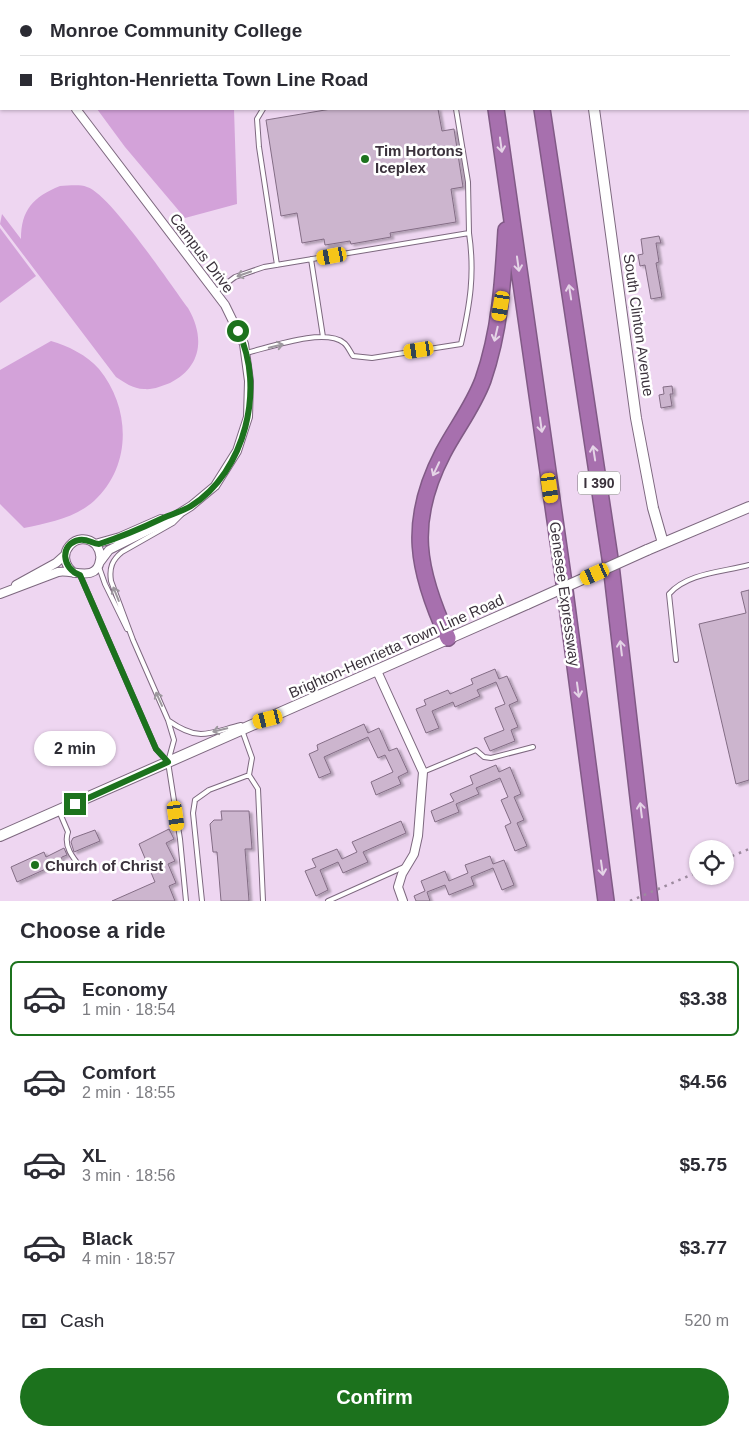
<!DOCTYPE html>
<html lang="en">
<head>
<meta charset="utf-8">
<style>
	:root { --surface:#fff; --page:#f7f7f7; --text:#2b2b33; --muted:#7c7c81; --line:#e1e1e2; --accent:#1c721d }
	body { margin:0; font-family:Arial,sans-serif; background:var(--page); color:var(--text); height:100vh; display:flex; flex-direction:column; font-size:19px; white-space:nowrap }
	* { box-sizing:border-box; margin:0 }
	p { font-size:16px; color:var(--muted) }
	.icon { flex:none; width:28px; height:28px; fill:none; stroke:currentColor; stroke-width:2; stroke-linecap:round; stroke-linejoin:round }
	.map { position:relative; height:901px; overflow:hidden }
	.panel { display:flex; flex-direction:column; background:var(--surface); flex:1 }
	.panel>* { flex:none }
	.top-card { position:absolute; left:0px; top:0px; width:750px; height:110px; box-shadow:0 1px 4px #0004; display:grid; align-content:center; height:110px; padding:0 20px; background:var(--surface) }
	.tools { position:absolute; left:689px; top:840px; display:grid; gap:10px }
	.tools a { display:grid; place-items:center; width:45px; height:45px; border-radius:50%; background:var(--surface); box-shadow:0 1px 4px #0004; font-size:25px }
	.end { position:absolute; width:22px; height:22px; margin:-11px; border:6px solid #1c721d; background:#fff; box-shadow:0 0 0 2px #fff }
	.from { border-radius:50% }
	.bubble { position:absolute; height:35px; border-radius:18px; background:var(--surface); box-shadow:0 1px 4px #0004; font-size:16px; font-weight:700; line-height:35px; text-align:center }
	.car { position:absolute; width:15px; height:30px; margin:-15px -8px; border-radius:6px; box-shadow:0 0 4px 1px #0007; background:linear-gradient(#f5c518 24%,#345 0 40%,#f5c518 0 76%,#345 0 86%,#f5c518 0) }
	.top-card b { display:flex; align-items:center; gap:18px; height:48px; font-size:19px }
	.top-card b+b { border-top:1px solid var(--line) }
	.top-card i { width:12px; height:12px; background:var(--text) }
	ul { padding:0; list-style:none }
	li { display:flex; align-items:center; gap:15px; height:75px; margin:0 10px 8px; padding:0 10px; border:2px solid transparent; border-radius:8px }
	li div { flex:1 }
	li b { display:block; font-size:19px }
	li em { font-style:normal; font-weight:700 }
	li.selected { border-color:var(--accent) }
	li>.icon { width:45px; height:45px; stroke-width:1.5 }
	h2 { padding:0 20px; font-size:22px; line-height:60px }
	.pay { display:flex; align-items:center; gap:12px; height:55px; padding:0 20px; font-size:19px }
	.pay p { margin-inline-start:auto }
	.primary-button { display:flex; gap:10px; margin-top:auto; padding:10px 20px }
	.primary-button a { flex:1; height:58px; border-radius:30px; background:var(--accent); color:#fff; font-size:20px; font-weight:700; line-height:58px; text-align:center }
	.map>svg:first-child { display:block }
	.green { fill:#d3a2d9 }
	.building { fill:#ccb5ce; stroke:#836d85; filter:url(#shadow) }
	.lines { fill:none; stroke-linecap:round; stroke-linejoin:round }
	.service-casing { stroke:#7d687f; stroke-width:6 }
	.minor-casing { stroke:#7d687f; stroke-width:10 }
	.tertiary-casing { stroke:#7d687f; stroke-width:12 }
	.motorway-casing { stroke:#815a86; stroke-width:18 }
	.service { stroke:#fff; stroke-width:4 }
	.minor { stroke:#fff; stroke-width:8 }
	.tertiary { stroke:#fff; stroke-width:10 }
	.motorway { stroke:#a770ae; stroke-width:15 }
	.rail { stroke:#9c8a9e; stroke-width:2.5; stroke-dasharray:2.5 5; stroke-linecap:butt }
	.tertiary-bridge-casing { stroke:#7d687f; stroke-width:12; stroke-linecap:butt }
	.tertiary-bridge { stroke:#fff; stroke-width:10 }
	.oneway { stroke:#e5d4e7 }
	.oneway2 { stroke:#9d989e }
	.route { stroke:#1c721d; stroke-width:6 }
	.poi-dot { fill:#1c721d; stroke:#fff; stroke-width:2 }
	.labels { text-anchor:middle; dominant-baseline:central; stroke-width:5; stroke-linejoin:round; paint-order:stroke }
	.shield { fill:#fff; stroke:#767076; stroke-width:1 }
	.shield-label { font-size:14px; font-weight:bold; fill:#3b323c }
	.poi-label { font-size:15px; font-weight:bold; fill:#3b323c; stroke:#fff; text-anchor:start }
	.street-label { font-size:15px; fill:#3b323c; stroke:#fff }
</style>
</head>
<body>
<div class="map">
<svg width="749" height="901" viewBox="0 0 749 901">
	<defs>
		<filter id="shadow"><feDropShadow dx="3" dy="2" stdDeviation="1" flood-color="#0004"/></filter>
	</defs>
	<rect width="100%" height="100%" fill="#eed6f1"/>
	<path class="green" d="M 19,0 L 276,0 L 20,1 Z
		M 97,109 L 234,109 L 237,204 L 185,218 L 125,147 Z
		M 60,186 C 68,186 79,184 87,187 C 110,194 170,284 188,308 C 205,337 202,367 170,383 C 162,386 153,390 144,389 C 133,389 124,382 116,377 L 0,224 L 2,214 L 21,239 C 21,210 33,197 60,186 Z
		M 0,228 L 36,276 L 0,303 Z
		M 51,341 C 68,346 87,355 99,369 C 131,408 132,466 94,501 C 75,518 48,523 24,528 L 0,504 L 0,370 Z"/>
	<path class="building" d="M 331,109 L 438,109 L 442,131 L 454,129 L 463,187 L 451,189 L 456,222 L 390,233 L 391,237 L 351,244 L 350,241 L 325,245 L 324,239 L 302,243 L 297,213 L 281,216 L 266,120 Z
		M 659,236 L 661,243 L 656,243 L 659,262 L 656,263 L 662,297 L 651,299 L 645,265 L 640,266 L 638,255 L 643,254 L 641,239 Z
		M 672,386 L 673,394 L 670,394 L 672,406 L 661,408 L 659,395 L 664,394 L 663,387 Z
		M 749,590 L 749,780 L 736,784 L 699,624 L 746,613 L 741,592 Z
		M 495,669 L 499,679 L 507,676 L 518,701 L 509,705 L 518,727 L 511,730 L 515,741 L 490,751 L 484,738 L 504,730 L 495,708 L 505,704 L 496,682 L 477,690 L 480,696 L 455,707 L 453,702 L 432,711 L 439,728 L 426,733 L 416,709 L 426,705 L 424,700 L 448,690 L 450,694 L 473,684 L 471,679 Z
		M 364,724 L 368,733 L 379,728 L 389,751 L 397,748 L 408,772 L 398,777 L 401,784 L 376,795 L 371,782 L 393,772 L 385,755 L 378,758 L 368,737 L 324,757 L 331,773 L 319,778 L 309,754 L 318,750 L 317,745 Z
		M 496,765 L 499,772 L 510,767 L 521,794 L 514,797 L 524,820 L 517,823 L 527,846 L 515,851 L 505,826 L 511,823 L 501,800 L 508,797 L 500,778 L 476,788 L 479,794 L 456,804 L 459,812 L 435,822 L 431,811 L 454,801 L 450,794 L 473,784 L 470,776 Z
		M 221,811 L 249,811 L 252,849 L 245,849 L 249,901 L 221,901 L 217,852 L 213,852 L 210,824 L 214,820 L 222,820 Z
		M 401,821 L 406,833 L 363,852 L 368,862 L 343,873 L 338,862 L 320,870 L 328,890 L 316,896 L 305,871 L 316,867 L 312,859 L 337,849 L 342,859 L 357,852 L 352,842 Z
		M 169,829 L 174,839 L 166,843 L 175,861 L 168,864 L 176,883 L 169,886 L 175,901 L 112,901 L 155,882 L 139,844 Z
		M 95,830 L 100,841 L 74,852 L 71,842 L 73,838 Z
		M 64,848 L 67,855 L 62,857 L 59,863 L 17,882 L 11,867 L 44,852 L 46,857 Z
		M 490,856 L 493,864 L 504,860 L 514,885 L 502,890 L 493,868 L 471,877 L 474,885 L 449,895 L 445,885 L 427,892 L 430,901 L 416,901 L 414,896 L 425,891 L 421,881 L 445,871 L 449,881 L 468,873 L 465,865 Z"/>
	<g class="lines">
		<defs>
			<path id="service" d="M 0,54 L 1,53
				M 263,109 L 257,119 L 259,147 L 277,265
				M 311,259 L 323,337
				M 215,292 L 235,277 L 264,267 L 469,233 L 468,182 L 456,109
				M 246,353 C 268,348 324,327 344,343 C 348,346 350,352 353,356 L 372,358 L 461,344 C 470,304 475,274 469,233
				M 181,515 L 173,523 L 122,552 C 112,560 109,568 111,581 L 133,640 L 168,720 L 174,740 L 168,762 L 180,839 L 186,901
				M 99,567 L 105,584 L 127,629
				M 80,575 L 156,749 L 168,762
				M 676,660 L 669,594 C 687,573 723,572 749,565
				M 169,721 C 199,742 209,733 241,725
				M 242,730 L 252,758 L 249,775
				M 423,772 L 476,750 L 484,757 L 491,758 L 533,747
				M 249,775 L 258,789 L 263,901
				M 59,811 L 68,832 C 63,846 73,858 82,869
				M 202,901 L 193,813 L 195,800 L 209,790 L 249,775
				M 328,901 L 404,867"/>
			<path id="minor" d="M 0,7 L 1,8
				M 76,109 L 225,305 L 244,344 L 249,381 L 248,417 L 237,451 L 215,486 L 191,506 L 167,521 L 109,550 L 100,562
				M 95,544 L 120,537 L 161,519
				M 16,585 L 56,563 L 65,555
				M 0,594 L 58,572 C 72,569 97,583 100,560 C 101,555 99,549 96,545 C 78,527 51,555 74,573
				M 377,671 L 423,772 L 418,836 L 414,854 L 402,874 L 398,887 L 403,901"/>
			<path id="tertiary" d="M 577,0 L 577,1
				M 594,109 L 636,418 L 653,508 L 663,543
				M 647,550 L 749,507
				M 0,836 L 527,604"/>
			<path id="motorway" d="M 473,0 L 473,1
				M 522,0 L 522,1
				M 496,109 L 564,583 L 606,901
				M 542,109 L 611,565 L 650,901
				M 448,638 C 417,571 407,522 443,453 C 456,428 473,407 483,380 C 500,331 503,282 506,230"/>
		</defs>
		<use href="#service" class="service-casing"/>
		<use href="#minor" class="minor-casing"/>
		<use href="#tertiary" class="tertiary-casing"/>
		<use href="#motorway" class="motorway-casing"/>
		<use href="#service" class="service"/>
		<use href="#minor" class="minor"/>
		<use href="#tertiary" class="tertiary"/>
		<use href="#motorway" class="motorway"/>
		<path class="rail" d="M 725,859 L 749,849
			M 630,901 L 698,872"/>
		<defs>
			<path id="tertiary-bridge" d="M 527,604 L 647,550"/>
		</defs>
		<use href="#tertiary-bridge" class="tertiary-bridge-casing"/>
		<use href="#tertiary-bridge" class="tertiary-bridge"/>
	</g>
	<defs><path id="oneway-shaft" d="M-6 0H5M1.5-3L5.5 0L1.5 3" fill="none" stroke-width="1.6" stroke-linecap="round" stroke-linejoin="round" transform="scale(1.25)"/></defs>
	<g class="oneway">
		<use href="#oneway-shaft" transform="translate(501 145) rotate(82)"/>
		<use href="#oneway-shaft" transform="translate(518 264) rotate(82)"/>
		<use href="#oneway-shaft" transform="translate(570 292) rotate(-99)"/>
		<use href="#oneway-shaft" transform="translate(496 334) rotate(103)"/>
		<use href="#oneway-shaft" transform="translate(541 425) rotate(82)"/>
		<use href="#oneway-shaft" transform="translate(594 453) rotate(-99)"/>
		<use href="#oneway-shaft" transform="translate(436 469) rotate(115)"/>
		<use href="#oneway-shaft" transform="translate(621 648) rotate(-97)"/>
		<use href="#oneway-shaft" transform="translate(578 690) rotate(82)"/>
		<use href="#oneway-shaft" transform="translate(641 810) rotate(-97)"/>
		<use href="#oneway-shaft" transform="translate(602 868) rotate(82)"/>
	</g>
	<g class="oneway2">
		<use href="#oneway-shaft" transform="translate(244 274) rotate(161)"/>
		<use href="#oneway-shaft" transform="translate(276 346) rotate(-14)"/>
		<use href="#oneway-shaft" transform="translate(116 594) rotate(-112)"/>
		<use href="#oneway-shaft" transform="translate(159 699) rotate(-114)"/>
		<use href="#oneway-shaft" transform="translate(220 730) rotate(166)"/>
	</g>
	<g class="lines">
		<path class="route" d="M 75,804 L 168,762 L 156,749 L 80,575 C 62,569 59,544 79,540 C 87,538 92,544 99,544 C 121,537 142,528 163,518 C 172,514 183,511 191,506 C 245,472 266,388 238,331"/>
	</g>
	<g class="poi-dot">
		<circle cx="365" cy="159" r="5"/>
		<circle cx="35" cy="865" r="5"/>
	</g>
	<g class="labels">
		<rect class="shield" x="578" y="471.5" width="42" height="23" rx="4"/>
		<g class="shield-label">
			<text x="599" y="483">I 390</text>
		</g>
		<g class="poi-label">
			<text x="375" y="150">Tim Hortons<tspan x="375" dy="17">Iceplex</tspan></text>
			<text x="45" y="865">Church of Christ</text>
		</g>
		<g class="street-label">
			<text transform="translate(202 253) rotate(53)">Campus Drive</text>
			<text transform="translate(639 325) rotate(82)">South Clinton Avenue</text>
			<text transform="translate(565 594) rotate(82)">Genesee Expressway</text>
			<text transform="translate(396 646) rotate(-24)">Brighton-Henrietta Town Line Road</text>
		</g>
	</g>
</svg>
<div class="tools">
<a><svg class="icon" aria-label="locate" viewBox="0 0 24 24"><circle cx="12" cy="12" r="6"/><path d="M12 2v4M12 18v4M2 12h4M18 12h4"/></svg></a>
</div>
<i class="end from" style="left:238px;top:331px"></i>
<i class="end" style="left:75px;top:804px"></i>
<div class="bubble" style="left:34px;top:731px;width:82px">2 min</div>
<i class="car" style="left:332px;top:256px;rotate:260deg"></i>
<i class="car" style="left:501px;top:306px;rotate:190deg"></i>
<i class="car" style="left:419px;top:350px;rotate:261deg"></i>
<i class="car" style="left:550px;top:488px;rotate:172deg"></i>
<i class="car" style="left:595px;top:574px;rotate:246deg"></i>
<i class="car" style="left:268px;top:719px;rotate:256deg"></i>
<i class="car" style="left:176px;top:816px;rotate:172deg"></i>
<div class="top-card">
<b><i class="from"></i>Monroe Community College</b>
<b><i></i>Brighton-Henrietta Town Line Road</b>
</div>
</div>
<section class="panel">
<h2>Choose a ride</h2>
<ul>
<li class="selected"><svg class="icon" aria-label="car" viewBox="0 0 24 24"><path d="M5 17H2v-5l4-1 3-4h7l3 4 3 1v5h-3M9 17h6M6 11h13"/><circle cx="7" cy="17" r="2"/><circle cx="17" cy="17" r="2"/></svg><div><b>Economy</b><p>1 min · 18:54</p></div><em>$3.38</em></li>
<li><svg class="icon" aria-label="car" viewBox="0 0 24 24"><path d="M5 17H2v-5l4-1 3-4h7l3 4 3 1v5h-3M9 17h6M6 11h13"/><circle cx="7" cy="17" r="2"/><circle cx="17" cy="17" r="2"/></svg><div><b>Comfort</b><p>2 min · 18:55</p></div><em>$4.56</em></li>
<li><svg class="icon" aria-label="car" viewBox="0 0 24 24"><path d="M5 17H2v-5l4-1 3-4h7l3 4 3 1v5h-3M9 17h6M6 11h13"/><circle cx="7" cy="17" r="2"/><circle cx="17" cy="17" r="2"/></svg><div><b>XL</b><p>3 min · 18:56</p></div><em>$5.75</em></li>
<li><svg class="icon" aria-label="car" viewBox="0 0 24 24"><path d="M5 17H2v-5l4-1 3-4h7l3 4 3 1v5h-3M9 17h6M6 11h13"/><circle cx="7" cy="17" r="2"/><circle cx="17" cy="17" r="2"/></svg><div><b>Black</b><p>4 min · 18:57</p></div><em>$3.77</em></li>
</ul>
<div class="pay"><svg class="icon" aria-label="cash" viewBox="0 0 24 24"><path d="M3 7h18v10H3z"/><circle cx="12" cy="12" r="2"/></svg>Cash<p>520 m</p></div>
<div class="primary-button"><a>Confirm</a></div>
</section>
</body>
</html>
